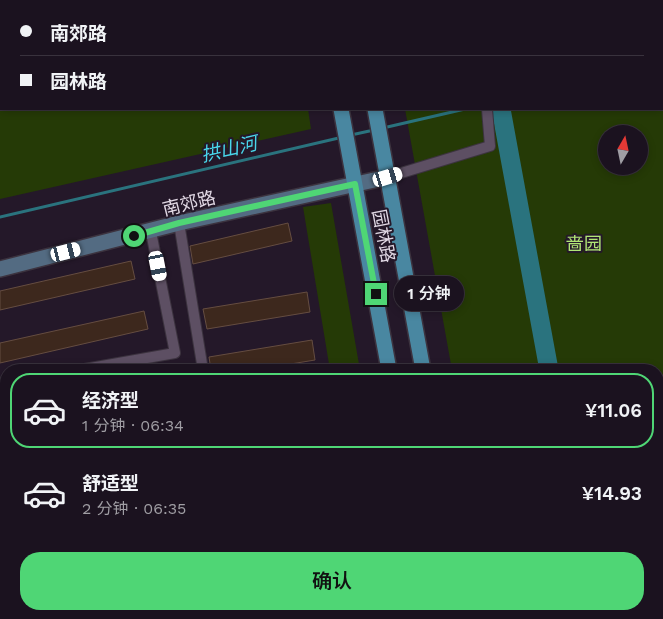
<!DOCTYPE html>
<html lang="zh">
<head>
<meta charset="utf-8">
<style>
	:root { --surface:#1b121f; --page:#28202c; --text:#f1f3f6; --muted:#a09ea4; --line:#39323d; --accent:#4fd675 }
	body { margin:0; font-family:"Work Sans","Noto Sans SC",sans-serif; background:var(--page); color:var(--text); height:100vh; display:flex; flex-direction:column; font-size:19px; white-space:nowrap }
	* { box-sizing:border-box; margin:0 }
	p { font-size:16px; color:var(--muted) }
	.icon { flex:none; width:28px; height:28px; fill:none; stroke:currentColor; stroke-width:2; stroke-linecap:round; stroke-linejoin:round }
	.map { position:relative; flex:1; overflow:hidden }
	.side { position:absolute; left:0px; top:364px; width:664px; height:256px; display:flex; flex-direction:column; background:var(--surface); border-radius:20px 20px 0 0; box-shadow:0 2px 8px #0003,0 0 0 1px var(--line) }
	.side>* { flex:none }
	.top-card { position:absolute; left:0px; top:0px; width:664px; height:110px; box-shadow:0 2px 8px #0003,0 0 0 1px var(--line); display:grid; align-content:center; height:110px; padding:0 20px; background:var(--surface) }
	.needle { width:32px; rotate:9deg }
	.tools { position:absolute; left:598px; top:125px; display:grid; gap:10px }
	.tools a { display:grid; place-items:center; width:50px; height:50px; border-radius:50%; background:var(--surface); box-shadow:0 2px 8px #0003,0 0 0 1px var(--line); font-size:25px }
	.end { position:absolute; width:22px; height:22px; margin:-11px; border:6px solid #4fd675; background:#111; box-shadow:0 0 0 2px #111 }
	.from { border-radius:50% }
	.bubble { position:absolute; height:35px; border-radius:18px; background:var(--surface); box-shadow:0 2px 8px #0003,0 0 0 1px var(--line); font-size:16px; font-weight:600; line-height:35px; text-align:center }
	.car { position:absolute; width:15px; height:30px; margin:-15px -8px; border-radius:6px; box-shadow:0 0 4px 1px #0007; background:linear-gradient(#fff 24%,#345 0 40%,#fff 0 76%,#345 0 86%,#fff 0) }
	.top-card b { display:flex; align-items:center; gap:18px; height:48px; font-size:19px }
	.top-card b+b { border-top:1px solid var(--line) }
	.top-card i { width:12px; height:12px; background:var(--text) }
	ul { padding:9px 0 0; list-style:none }
	li { display:flex; align-items:center; gap:15px; height:75px; margin:0 10px 8px; padding:0 10px; border:2px solid transparent; border-radius:20px }
	li div { flex:1 }
	li b { display:block; font-size:19px }
	li em { font-style:normal; font-weight:600 }
	li.active { border-color:var(--accent) }
	li>.icon { width:45px; height:45px; stroke-width:1.5 }
	.cta { display:flex; gap:10px; margin-top:auto; padding:10px 20px }
	.cta a { flex:1; height:58px; border-radius:20px; background:var(--accent); color:#111; font-size:20px; font-weight:600; line-height:58px; text-align:center }
	.map>svg:first-child { display:block }
	.green { fill:#253a06; fill-rule:evenodd }
	.lines { fill:none; stroke-linecap:round; stroke-linejoin:round }
	.stream { stroke:#2a737e; stroke-width:3 }
	.river { stroke:#2a737e; stroke-width:19 }
	.building { fill:#3d281d; stroke:#654d41 }
	.street-casing { stroke:#3c333f; stroke-width:12 }
	.secondary-casing { stroke:#3c333f; stroke-width:18 }
	.primary-casing { stroke:#3c333f; stroke-width:18 }
	.street { stroke:#5d4f63; stroke-width:10 }
	.secondary { stroke:#536b82; stroke-width:15 }
	.primary { stroke:#4987a1; stroke-width:15 }
	.route { stroke:#4fd675; stroke-width:6 }
	.labels { text-anchor:middle; dominant-baseline:central; stroke-width:4; stroke-linejoin:round; paint-order:stroke }
	.street-label { font-size:18px; fill:#e1d8e4; stroke:#241829 }
	.park-label { font-size:18px; fill:#b1e676; stroke:#241829 }
	.water-label { font-size:19px; font-style:italic; fill:#49d6eb; stroke:#241829 }
</style>
</head>
<body>
<div class="map">
<svg width="663" height="619" viewBox="0 0 663 619">
	<rect width="100%" height="100%" fill="#241829"/>
	<path class="green" d="M 0,0 L 293,0 L 1,1 L 1,109 L 308,109 L 311,129 L 0,199 Z
		M 663,47 L 663,619 L 498,619 L 497,614 L 658,614 L 658,370 L 452,370 L 405,109 L 662,109 ZM 606,134 L 639,134 L 639,166 L 606,166 Z
		M 331,203 L 360,370 L 330,370 L 303,207 Z
		M 372,614 L 403,614 L 404,619 L 372,619 Z"/>
	<g class="lines">
		<path class="stream" d="M 662,63 L 663,63
			M 383,128 L 465,109
			M 351,135 L 374,130
			M 0,217 L 343,137"/>
		<path class="river" d="M 501,109 L 549,370
			M 594,614 L 595,619"/>
	</g>
	<path class="building" d="M 288,223 L 292,241 L 193,264 L 190,246 Z
		M 131,261 L 135,279 L 0,310 L 0,291 Z
		M 307,292 L 310,312 L 207,329 L 203,309 Z
		M 144,311 L 148,329 L 0,363 L 0,343 Z
		M 312,340 L 315,360 L 254,370 L 211,370 L 209,357 Z"/>
	<g class="lines">
		<defs>
			<path id="street" d="M 511,1 L 511,0
				M 388,177 L 490,146 L 487,109
				M 179,223 L 203,370
				M 79,370 L 175,353 L 151,232
				M 0,385 L 6,383
				M 243,614 L 244,619"/>
			<path id="secondary" d="M 0,269 L 179,223 L 388,177"/>
			<path id="primary" d="M 321,0 L 321,1
				M 355,0 L 356,1
				M 341,109 L 389,370
				M 375,109 L 423,370
				M 433,614 L 434,619
				M 466,614 L 467,619"/>
		</defs>
		<use href="#street" class="street-casing"/>
		<use href="#secondary" class="secondary-casing"/>
		<use href="#primary" class="primary-casing"/>
		<use href="#street" class="street"/>
		<use href="#secondary" class="secondary"/>
		<use href="#primary" class="primary"/>
	</g>
	<g class="lines">
		<path class="route" d="M 134,236 L 179,223 L 355,184 L 376,294"/>
	</g>
	<g class="labels">
		<g class="street-label">
			<text transform="translate(189 203) rotate(-14)">南郊路</text>
			<text transform="translate(384 236) rotate(79)">园林路</text>
		</g>
		<g class="park-label">
			<text x="584" y="243">啬园</text>
		</g>
		<g class="water-label">
			<text transform="translate(229 149) rotate(-13)">拱山河</text>
		</g>
	</g>
</svg>
<div class="tools">
<a><svg class="needle" viewBox="-14 -14 28 28"><path d="M0-13l5 13h-10z" fill="#e53935"/><path d="M0 13l5-13h-10z" fill="#a09ea4"/></svg></a>
</div>
<i class="end from" style="left:134px;top:236px"></i>
<i class="end" style="left:376px;top:294px"></i>
<div class="bubble" style="left:394px;top:276px;width:70px">1 分钟</div>
<i class="car" style="left:388px;top:177px;rotate:73deg"></i>
<i class="car" style="left:66px;top:252px;rotate:76deg"></i>
<i class="car" style="left:158px;top:266px;rotate:169deg"></i>
<div class="top-card">
<b><i class="from"></i>南郊路</b>
<b><i></i>园林路</b>
</div>
<section class="side">
<ul>
<li class="active"><svg class="icon" aria-label="car" viewBox="0 0 24 24"><path d="M5 17H2v-5l4-1 3-4h7l3 4 3 1v5h-3M9 17h6M6 11h13"/><circle cx="7" cy="17" r="2"/><circle cx="17" cy="17" r="2"/></svg><div><b>经济型</b><p>1 分钟 · 06:34</p></div><em>¥11.06</em></li>
<li><svg class="icon" aria-label="car" viewBox="0 0 24 24"><path d="M5 17H2v-5l4-1 3-4h7l3 4 3 1v5h-3M9 17h6M6 11h13"/><circle cx="7" cy="17" r="2"/><circle cx="17" cy="17" r="2"/></svg><div><b>舒适型</b><p>2 分钟 · 06:35</p></div><em>¥14.93</em></li>
</ul>
<div class="cta"><a>确认</a></div>
</section>
</div>
</body>
</html>
